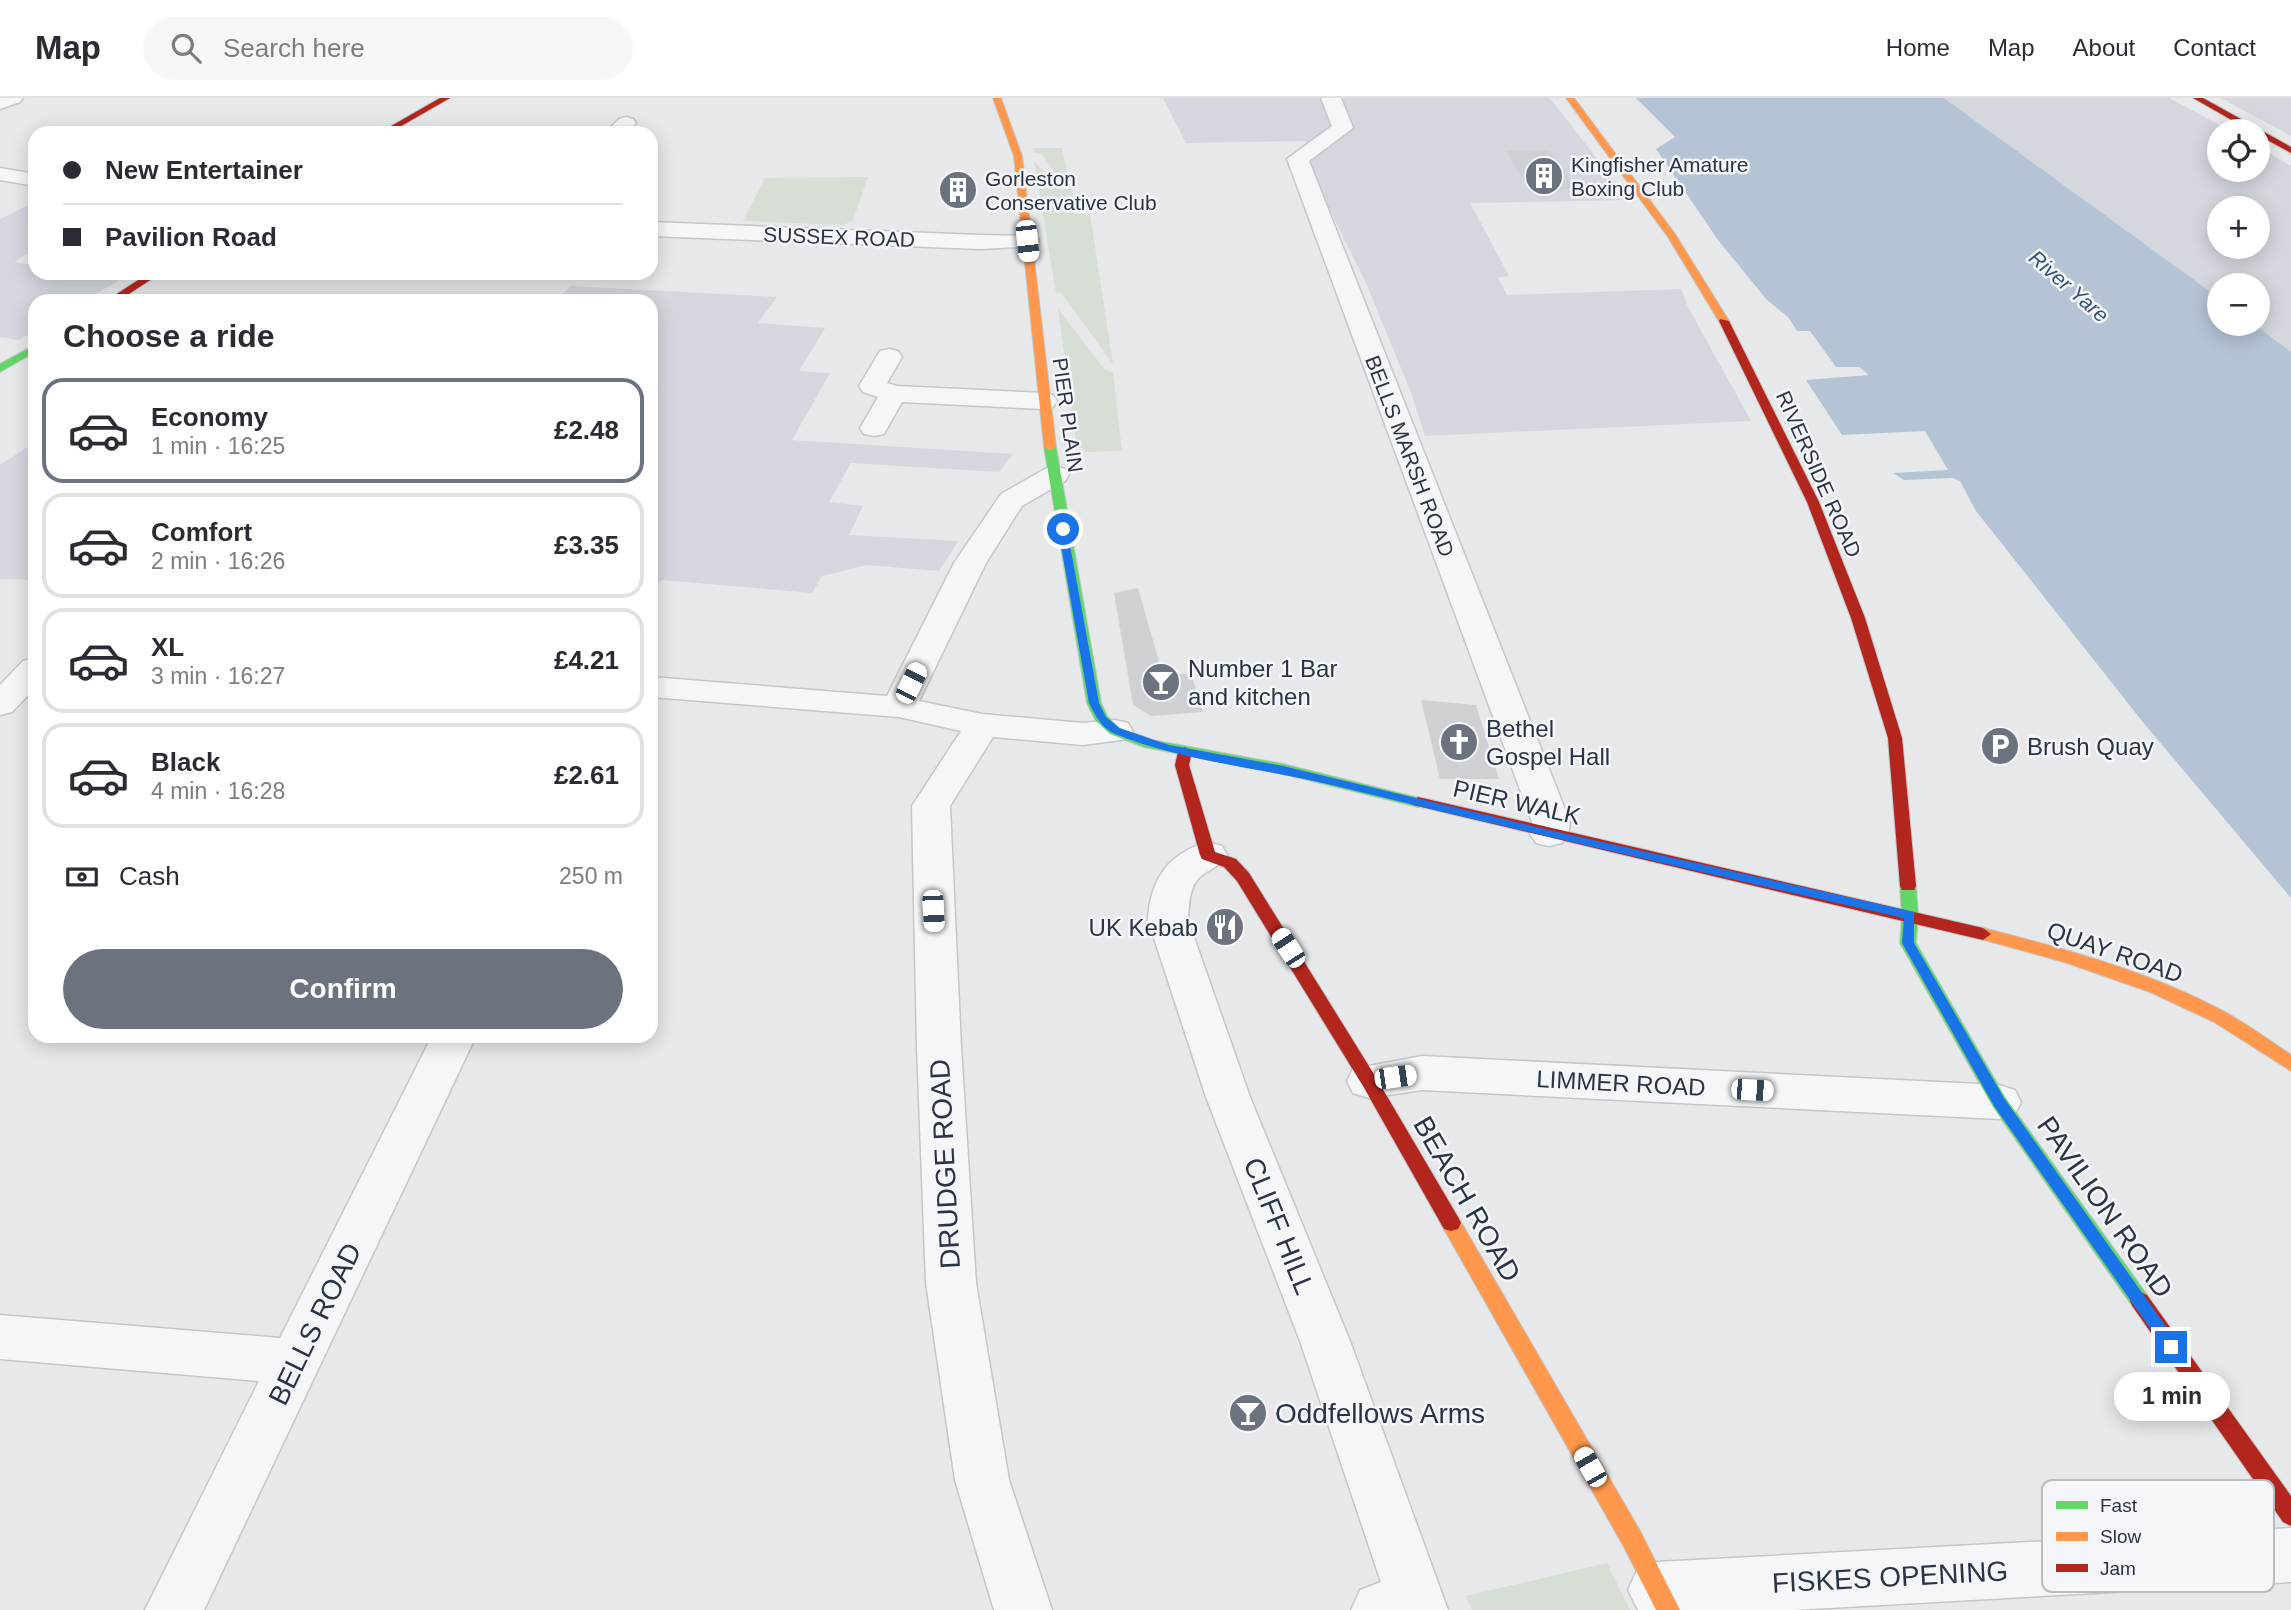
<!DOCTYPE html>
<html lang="en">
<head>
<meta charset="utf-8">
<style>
	:root { --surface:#fff; --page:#f7f7f7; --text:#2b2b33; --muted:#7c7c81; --line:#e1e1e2; --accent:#6c737f }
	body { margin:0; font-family:Helvetica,sans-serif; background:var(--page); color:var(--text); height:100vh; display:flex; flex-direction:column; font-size:26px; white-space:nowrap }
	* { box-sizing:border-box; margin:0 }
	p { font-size:23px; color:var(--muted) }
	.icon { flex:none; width:38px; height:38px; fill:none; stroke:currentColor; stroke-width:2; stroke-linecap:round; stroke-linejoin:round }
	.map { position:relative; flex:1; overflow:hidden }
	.side { position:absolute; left:28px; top:196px; width:630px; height:749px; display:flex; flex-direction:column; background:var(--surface); border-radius:21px; box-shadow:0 4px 18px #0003 }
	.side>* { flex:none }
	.hud { position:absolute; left:28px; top:28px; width:630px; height:154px; border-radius:21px; box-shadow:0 4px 18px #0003; display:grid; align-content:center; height:154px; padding:0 35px; background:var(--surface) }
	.fabs { position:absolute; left:2207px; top:21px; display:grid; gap:14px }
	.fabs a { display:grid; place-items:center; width:63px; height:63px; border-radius:50%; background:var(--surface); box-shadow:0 4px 18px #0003; font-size:35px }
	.end { position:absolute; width:32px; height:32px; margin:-16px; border:9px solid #1a73e8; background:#fff; box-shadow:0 0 0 4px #fff }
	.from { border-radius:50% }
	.bubble { position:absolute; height:49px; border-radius:24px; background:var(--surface); box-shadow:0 4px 18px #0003; font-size:23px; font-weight:700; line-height:49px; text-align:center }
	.car { position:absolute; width:21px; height:42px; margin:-21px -10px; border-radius:9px; box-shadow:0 0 5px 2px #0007; background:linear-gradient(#fff 24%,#345 0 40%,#fff 0 76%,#345 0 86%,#fff 0) }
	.hud b { display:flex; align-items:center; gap:24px; height:66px; font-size:26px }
	.hud b+b { border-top:2px solid var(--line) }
	.hud i { width:18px; height:18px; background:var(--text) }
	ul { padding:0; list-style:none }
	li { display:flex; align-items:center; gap:21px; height:105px; margin:0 14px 10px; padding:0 21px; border:4px solid var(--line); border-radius:21px }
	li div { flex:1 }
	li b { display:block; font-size:26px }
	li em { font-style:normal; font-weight:700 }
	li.current { border-color:var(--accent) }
	li>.icon { width:63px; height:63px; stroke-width:1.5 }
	h2 { padding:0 35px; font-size:32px; line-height:84px }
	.pay { display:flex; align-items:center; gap:18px; height:77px; padding:0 35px; font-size:26px }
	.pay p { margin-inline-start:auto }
	.button { display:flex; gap:14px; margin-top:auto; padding:14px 35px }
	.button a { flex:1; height:80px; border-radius:42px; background:var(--accent); color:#fff; font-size:28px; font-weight:700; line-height:80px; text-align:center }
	header { display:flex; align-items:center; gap:42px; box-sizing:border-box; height:98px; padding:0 35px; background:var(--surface); border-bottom:2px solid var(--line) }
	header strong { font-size:33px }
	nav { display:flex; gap:38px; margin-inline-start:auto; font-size:24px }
	.search { width:490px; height:63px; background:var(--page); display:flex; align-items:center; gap:18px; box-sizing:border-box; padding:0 24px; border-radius:38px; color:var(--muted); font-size:26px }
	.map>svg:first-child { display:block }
	.built { fill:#d4d7dd; fill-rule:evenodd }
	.green { fill:#d6ded6 }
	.water { fill:#b4c4d5 }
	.building { fill:#ced0d3 }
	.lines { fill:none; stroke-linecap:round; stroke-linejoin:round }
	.street-casing { stroke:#c4c6c8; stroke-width:3 }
	.fast-casing { stroke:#c4c6c8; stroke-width:2 }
	.slow-casing { stroke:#c4c6c8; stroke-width:2 }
	.jam-casing { stroke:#c4c6c8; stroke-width:2 }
	.street { fill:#f5f6f7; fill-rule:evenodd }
	.fast { fill:#63d668; fill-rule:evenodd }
	.slow { fill:#ff974d; fill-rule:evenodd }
	.jam { fill:#b3261e; fill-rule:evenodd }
	.route { fill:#1a73e8 }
	.labels { text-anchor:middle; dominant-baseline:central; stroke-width:5; stroke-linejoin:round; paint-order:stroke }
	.far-poi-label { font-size:21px; fill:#2b3445; stroke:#f4f6f9; text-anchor:start }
	.far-street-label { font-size:21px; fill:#2b3445; stroke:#f4f6f9 }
	.far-water-label { font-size:21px; font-style:italic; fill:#34527a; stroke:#f4f6f9 }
	.poi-label { font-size:24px; fill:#2b3445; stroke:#f4f6f9; text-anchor:start }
	.street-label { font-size:24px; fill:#2b3445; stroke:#f4f6f9 }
	.near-street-label { font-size:28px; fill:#2b3445; stroke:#f4f6f9 }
	.near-poi-label { font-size:28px; fill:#2b3445; stroke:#f4f6f9; text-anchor:start }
	.key { fill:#f4f6f9; stroke:#b8bcc3; stroke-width:2 }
	.key-label { font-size:19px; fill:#2b3445 }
</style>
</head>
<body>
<header>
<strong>Map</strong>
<div class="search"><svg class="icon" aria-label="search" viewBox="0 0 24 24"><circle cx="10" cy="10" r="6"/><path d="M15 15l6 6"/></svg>Search here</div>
<nav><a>Home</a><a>Map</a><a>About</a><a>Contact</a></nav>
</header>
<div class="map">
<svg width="2291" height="1512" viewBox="0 0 2291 1512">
	<rect width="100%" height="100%" fill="#e6e8ea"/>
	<path class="built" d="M 1163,0 L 1550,0 L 1629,102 L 1470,105 L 1509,178 L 1498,180 L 1507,197 L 1681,191 L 1688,209 L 1751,323 L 1425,338 L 1412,297 L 1366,185 L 1312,76 L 1306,43 L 1186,45 Z
		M 1944,0 L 2169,0 L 2231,33 L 2219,33 L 2219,72 L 2258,72 L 2258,48 L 2291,68 L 2291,254 L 2254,226 L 2258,226 L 2258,187 L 2219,187 L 2219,200 ZM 2219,110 L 2258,110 L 2258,149 L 2219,149 Z
		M 2221,0 L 2291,0 L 2291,38 Z
		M 35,104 L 35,151 L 14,164 L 35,167 L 35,175 L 89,175 L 123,180 L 84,203 L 35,203 L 35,232 L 19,242 L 0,239 L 0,121 Z
		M 570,188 L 777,199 L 758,225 L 825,230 L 799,273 L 830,275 L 792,342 L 1013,356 L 999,374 L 851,365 L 829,404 L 863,408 L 849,437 L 958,443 L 939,473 L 866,467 L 822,478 L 812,495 L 661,482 L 651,498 L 651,203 L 557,203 Z
		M 35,344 L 35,482 L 0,481 L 0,367 Z"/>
	<path class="green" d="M 1034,50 L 1062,50 L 1070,87 L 1063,87 L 1042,56 L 1034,55 Z
		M 1034,63 L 1058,91 L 1072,91 L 1074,116 L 1090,116 L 1113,266 L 1062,196 L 1056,195 Z
		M 868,79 L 853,122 L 844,127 L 743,123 L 765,80 Z
		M 1058,211 L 1105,272 L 1113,274 L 1122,353 L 1084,354 L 1083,350 L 1077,350 Z
		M 1607,1465 L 1630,1512 L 1472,1512 L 1466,1498 Z"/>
	<path class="water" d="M 1636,0 L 1944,0 L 2219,200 L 2219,226 L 2254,226 L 2291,254 L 2291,800 L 2142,623 L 1976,413 L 1960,383 L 1953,380 L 1904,382 L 1893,375 L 1948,372 L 1925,333 L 1842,337 L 1806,282 L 1869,277 L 1859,269 L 1836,269 L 1810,233 L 1797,233 L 1788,219 L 1767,202 L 1718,142 L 1656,51 L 1675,39 Z"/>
	<path class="building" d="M 1550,52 L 1576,91 L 1530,92 L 1506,53 Z
		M 1138,490 L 1163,578 L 1191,575 L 1203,614 L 1151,618 L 1133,607 L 1114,495 Z
		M 1421,602 L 1476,607 L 1499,681 L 1440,681 Z"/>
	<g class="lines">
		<defs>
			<path id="street" d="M 0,0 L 23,0 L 20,4 L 0,11 Z
				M 1321,0 L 1341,0 L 1353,30 L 1309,63 L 1570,724 L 1568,736 L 1562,745 L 1549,748 L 1536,745 L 1530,736 L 1532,724 L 1287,61 L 1332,28 Z
				M 626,19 L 633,21 L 636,25 L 627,35 L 605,35 L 619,21 Z
				M 0,70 L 35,76 L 35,88 L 0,82 Z
				M 651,124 L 980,137 L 1035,138 L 1039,143 L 1035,148 L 980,151 L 651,138 Z
				M 889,251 L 898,253 L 902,259 L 887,285 L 897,288 L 1043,295 L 1053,297 L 1057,303 L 1053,309 L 1043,311 L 902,304 L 884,336 L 874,338 L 864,336 L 860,330 L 878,299 L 863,294 L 859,288 L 880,253 Z
				M 1055,368 L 1065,371 L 1069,377 L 1065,383 L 1022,408 L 986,465 L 919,603 L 982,616 L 1083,625 L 1115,622 L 1128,625 L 1133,633 L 1128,641 L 1083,647 L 993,639 L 950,708 L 961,949 L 976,1185 L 1009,1382 L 1052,1512 L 994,1512 L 955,1382 L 926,1185 L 917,949 L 912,708 L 961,633 L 899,619 L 651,599 L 651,579 L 887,598 L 954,465 L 1001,396 L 1045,371 Z
				M 35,560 L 35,590 L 12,614 L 0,617 L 0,587 L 23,563 Z
				M 1208,744 L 1222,748 L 1227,757 C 1221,767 1215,769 1205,775 C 1189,785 1189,805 1188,822 L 1250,999 L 1350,1243 L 1448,1512 L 1351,1512 L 1360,1492 L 1381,1484 L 1300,1243 L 1206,999 L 1148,822 C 1150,782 1168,755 1208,744 Z
				M 432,938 L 476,938 L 204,1512 L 145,1512 L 259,1283 L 0,1261 L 0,1217 L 280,1240 Z
				M 1422,958 L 1999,987 L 2015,992 L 2021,1004 L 2015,1016 L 1999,1021 L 1422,992 L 1369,1000 L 1353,995 L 1347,983 L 1353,971 Z
				M 2291,1430 L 2291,1484 L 1793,1512 L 1638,1512 L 1628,1492 L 1637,1472 L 1657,1464 Z"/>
			<path id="fast" d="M 35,247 L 35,254 L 0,274 L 0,266 Z
				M 1050,346 L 1056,349 L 1101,605 L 1107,618 L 1120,630 L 1152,642 L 1283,666 L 1423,701 L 1426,704 L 1423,707 L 1418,709 L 1283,676 L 1144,649 L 1110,636 L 1096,623 L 1087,605 L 1044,349 Z
				M 1908,783 L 1916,788 L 1918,817 L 1916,845 L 2005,999 L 2147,1197 L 2150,1203 L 2147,1209 L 2140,1212 L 2133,1209 L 1993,1009 L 1900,845 L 1902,817 L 1900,788 Z"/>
			<path id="slow" d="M 993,0 L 1001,0 L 1022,58 L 1056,349 L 1050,352 L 1044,349 L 1014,58 Z
				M 1566,0 L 1574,0 L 1675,136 L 1729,223 L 1728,225 L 1720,225 L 1668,139 Z
				M 1983,830 C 2065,851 2148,873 2223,913 C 2247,926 2269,942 2291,957 L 2291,973 L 2214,924 L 2150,894 L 2064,864 L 1977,840 L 1975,836 Z
				M 1451,1117 L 1458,1119 L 1640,1433 L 1680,1512 L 1656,1512 L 1624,1449 L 1444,1131 L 1441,1125 L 1444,1119 Z"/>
			<path id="jam" d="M 440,0 L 450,0 L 389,35 L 379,35 Z
				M 2193,0 L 2203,0 L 2291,49 L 2291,55 L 2258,37 L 2258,33 L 2251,33 Z
				M 149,175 L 161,175 L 118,203 L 106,203 Z
				M 1720,221 L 1729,223 L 1819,404 L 1865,520 L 1902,640 L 1916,788 L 1914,792 L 1902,792 L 1900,788 L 1888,640 L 1851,520 L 1807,404 L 1719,223 Z
				M 1185,649 L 1192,654 L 1189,667 L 1215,754 L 1236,761 L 1249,775 L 1375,978 L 1458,1119 L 1461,1125 L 1458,1131 L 1451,1133 L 1444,1131 L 1363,988 L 1237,783 L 1224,769 L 1202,761 L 1200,757 L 1175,667 L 1178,654 Z
				M 1418,699 L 1983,830 L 1991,836 L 1983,842 L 1413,707 L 1410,704 Z
				M 2140,1194 L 2147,1197 L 2291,1398 L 2291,1428 L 2283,1424 L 2133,1209 L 2130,1203 L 2133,1197 Z"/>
		</defs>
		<use href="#street" class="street-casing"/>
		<use href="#fast" class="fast-casing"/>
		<use href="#slow" class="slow-casing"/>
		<use href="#jam" class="jam-casing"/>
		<use href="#street" class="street"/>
		<use href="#fast" class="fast"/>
		<use href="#slow" class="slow"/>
		<use href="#jam" class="jam"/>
	</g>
	<path class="route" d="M 1063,429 L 1067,431 L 1099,605 L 1106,619 L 1119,630 L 1169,647 L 1283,668 L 1549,732 L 1914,814 L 1914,845 L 2004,1000 L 2177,1244 L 2179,1249 L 2177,1253 L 2166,1253 L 1994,1008 L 1902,845 L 1904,820 C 1714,777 1525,734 1336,688 C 1263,670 1185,664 1115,636 C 1101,630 1095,617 1089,605 L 1058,431 Z"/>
	<defs>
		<symbol id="building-disc" viewBox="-11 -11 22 22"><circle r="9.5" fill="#6c737f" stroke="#f4f6f9"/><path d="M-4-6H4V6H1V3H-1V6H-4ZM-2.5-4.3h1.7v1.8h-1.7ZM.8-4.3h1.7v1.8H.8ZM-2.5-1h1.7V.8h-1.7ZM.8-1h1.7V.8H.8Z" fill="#fff"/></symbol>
		<symbol id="bar-disc" viewBox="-11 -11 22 22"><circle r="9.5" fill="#6c737f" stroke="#f4f6f9"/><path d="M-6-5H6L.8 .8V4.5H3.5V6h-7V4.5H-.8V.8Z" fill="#fff"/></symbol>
		<symbol id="church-disc" viewBox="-11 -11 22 22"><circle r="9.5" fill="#6c737f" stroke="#f4f6f9"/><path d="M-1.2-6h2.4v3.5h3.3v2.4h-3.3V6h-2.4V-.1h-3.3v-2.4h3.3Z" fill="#fff"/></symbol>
		<symbol id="parking-disc" viewBox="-11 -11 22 22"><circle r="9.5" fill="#6c737f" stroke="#f4f6f9"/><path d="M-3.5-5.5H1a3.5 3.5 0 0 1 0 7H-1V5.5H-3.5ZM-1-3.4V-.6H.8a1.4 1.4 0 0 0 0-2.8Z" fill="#fff"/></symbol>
		<symbol id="restaurant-disc" viewBox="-11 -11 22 22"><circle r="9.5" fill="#6c737f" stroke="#f4f6f9"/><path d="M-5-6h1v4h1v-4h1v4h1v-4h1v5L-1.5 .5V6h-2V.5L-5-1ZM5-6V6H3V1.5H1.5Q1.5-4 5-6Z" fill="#fff"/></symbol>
	</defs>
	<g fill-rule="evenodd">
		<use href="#building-disc" x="1522" y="56" width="44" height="44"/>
		<use href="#building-disc" x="936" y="70" width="44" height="44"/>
		<use href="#bar-disc" x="1139" y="562" width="44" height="44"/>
		<use href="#church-disc" x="1437" y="622" width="44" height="44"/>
		<use href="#parking-disc" x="1978" y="626" width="44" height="44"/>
		<use href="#restaurant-disc" x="1203" y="807" width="44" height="44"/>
		<use href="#bar-disc" x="1226" y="1293" width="44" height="44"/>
	</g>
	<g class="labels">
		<g class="far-poi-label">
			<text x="1571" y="66">Kingfisher Amature<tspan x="1571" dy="24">Boxing Club</tspan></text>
			<text x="985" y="80">Gorleston<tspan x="985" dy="24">Conservative Club</tspan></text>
		</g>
		<g class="far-street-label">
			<text transform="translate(839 139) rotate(2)">SUSSEX ROAD</text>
			<text transform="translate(1068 317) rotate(82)">PIER PLAIN</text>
			<text transform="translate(1410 358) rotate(69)">BELLS MARSH ROAD</text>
			<text transform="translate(1819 376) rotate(66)">RIVERSIDE ROAD</text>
		</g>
		<g class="far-water-label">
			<text transform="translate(2069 188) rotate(41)">River Yare</text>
		</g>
		<g class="poi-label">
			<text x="1188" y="570">Number 1 Bar<tspan x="1188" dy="28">and kitchen</tspan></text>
			<text x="1486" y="630">Bethel<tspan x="1486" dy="28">Gospel Hall</tspan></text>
			<text x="2027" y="648">Brush Quay</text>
			<text x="1198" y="829" text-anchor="end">UK Kebab</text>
		</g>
		<g class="street-label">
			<text transform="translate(1517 704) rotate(13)">PIER WALK</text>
			<text transform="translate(2115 854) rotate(19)">QUAY ROAD</text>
			<text transform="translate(1621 985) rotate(3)">LIMMER ROAD</text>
		</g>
		<g class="near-street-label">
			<text transform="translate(945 1066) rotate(-93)">DRUDGE ROAD</text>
			<text transform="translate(1467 1101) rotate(60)">BEACH ROAD</text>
			<text transform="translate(2105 1109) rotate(55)">PAVILION ROAD</text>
			<text transform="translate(1279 1128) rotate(68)">CLIFF HILL</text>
			<text transform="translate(315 1226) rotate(-64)">BELLS ROAD</text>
			<text transform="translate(1890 1479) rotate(-3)">FISKES OPENING</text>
		</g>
		<g class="near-poi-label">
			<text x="1275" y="1315">Oddfellows Arms</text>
		</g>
	</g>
	<rect x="2042" y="1382" width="232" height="112" rx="10" class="key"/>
	<rect x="2056" y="1403" width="32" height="8" fill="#63d668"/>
	<rect x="2056" y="1434" width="32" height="9" fill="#ff974d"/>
	<rect x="2056" y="1466" width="32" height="8" fill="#b3261e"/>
	<g class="key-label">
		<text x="2100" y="1414">Fast</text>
		<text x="2100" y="1445">Slow</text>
		<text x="2100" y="1477">Jam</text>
	</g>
</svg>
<div class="fabs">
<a><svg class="icon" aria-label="locate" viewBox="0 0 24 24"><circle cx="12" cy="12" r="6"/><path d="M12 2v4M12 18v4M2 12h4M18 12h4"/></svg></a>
<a>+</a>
<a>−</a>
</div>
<i class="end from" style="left:1063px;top:431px"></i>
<i class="end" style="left:2171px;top:1249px"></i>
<div class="bubble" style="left:2114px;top:1274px;width:116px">1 min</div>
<i class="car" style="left:1027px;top:143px;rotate:174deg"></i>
<i class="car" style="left:911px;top:585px;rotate:26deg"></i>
<i class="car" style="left:933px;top:813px;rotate:177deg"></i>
<i class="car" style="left:1288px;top:850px;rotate:327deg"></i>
<i class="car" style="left:1395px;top:979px;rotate:82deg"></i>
<i class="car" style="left:1752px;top:992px;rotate:93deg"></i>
<i class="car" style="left:1590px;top:1369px;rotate:330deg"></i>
<div class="hud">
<b><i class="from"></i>New Entertainer</b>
<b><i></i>Pavilion Road</b>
</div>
<section class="side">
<h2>Choose a ride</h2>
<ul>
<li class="current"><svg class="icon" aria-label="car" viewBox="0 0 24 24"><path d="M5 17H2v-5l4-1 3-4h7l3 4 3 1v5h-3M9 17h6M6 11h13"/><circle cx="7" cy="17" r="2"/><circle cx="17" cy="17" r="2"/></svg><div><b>Economy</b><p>1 min · 16:25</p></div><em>£2.48</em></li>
<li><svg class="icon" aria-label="car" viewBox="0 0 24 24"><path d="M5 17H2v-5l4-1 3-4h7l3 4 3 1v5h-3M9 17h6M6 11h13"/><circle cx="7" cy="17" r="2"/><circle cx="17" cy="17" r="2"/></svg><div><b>Comfort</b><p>2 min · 16:26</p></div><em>£3.35</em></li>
<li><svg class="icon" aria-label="car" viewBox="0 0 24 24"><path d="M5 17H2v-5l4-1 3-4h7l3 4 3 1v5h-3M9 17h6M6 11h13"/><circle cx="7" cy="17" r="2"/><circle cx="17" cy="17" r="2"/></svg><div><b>XL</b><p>3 min · 16:27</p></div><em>£4.21</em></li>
<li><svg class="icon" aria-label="car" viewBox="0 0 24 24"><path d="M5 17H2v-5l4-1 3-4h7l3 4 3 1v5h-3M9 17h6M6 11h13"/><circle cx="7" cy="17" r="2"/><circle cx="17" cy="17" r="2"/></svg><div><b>Black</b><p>4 min · 16:28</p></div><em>£2.61</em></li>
</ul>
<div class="pay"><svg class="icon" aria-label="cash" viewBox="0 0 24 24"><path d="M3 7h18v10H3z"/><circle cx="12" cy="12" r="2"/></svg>Cash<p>250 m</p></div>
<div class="button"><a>Confirm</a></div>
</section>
</div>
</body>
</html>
